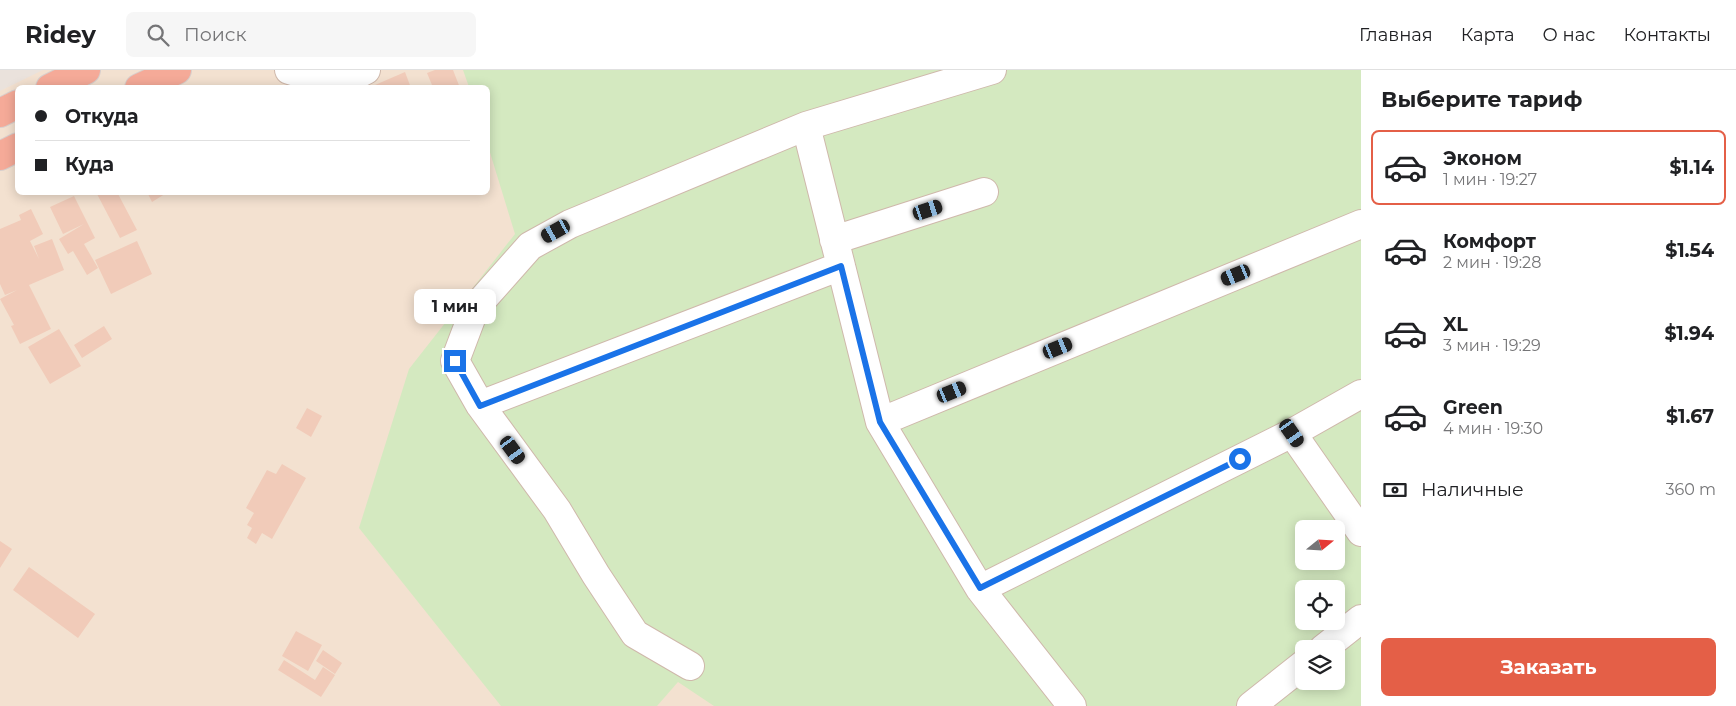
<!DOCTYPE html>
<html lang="ru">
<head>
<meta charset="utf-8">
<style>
	:root { --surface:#fff; --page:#f6f6f6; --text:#202124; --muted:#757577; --line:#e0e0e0; --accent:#e45f47 }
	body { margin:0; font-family:Montserrat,sans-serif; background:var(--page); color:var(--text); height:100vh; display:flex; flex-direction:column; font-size:19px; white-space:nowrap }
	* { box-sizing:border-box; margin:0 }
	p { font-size:16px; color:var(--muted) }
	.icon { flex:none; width:28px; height:28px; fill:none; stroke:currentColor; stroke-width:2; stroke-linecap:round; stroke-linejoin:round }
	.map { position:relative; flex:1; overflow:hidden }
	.side { display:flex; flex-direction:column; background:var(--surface); width:375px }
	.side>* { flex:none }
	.hud { position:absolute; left:15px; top:15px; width:475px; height:110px; border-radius:8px; box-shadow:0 2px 12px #0003; display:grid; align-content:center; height:110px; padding:0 20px; background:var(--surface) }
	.needle { width:32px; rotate:72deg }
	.tools { position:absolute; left:1295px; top:450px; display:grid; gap:10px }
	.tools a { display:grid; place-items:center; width:50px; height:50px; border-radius:8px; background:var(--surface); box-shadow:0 2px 12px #0003; font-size:25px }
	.end { position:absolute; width:22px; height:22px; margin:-11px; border:6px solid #1a73e8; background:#fff; box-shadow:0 0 0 2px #fff }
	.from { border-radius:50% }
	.bubble { position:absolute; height:35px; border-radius:8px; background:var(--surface); box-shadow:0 2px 12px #0003; font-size:16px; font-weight:700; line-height:35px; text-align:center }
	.car { position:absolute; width:15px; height:30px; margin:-15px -8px; border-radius:6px; box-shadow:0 0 4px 1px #0007; background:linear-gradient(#222 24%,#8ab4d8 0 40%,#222 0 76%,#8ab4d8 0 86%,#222 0) }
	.hud b { display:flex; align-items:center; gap:18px; height:48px; font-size:19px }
	.hud b+b { border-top:1px solid var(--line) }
	.hud i { width:12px; height:12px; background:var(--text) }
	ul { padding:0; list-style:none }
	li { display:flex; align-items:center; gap:15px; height:75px; margin:0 10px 8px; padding:0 10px; border:2px solid transparent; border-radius:8px }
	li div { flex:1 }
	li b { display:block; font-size:19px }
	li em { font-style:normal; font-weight:700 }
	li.current { border-color:var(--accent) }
	li>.icon { width:45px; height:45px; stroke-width:1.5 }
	h2 { padding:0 20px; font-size:22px; line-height:60px }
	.pay { display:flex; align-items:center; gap:12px; height:55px; padding:0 20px; font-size:19px }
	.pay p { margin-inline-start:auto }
	.action { display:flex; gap:10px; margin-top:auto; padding:10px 20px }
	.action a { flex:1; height:58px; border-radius:8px; background:var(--accent); color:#fff; font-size:20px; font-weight:700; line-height:58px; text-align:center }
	header { display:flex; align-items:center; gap:30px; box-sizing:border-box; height:70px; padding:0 25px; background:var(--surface); border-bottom:1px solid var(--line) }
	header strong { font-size:24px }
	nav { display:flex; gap:28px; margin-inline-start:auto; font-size:18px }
	.search { width:350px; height:45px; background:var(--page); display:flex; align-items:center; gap:12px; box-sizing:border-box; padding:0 18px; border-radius:8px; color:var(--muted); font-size:19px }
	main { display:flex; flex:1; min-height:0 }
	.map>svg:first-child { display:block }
	.residential { fill:#f3e1d0; fill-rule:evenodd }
	.industrial { fill:#eae2dc }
	.green { fill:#d4e9c0; fill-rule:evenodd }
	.building { fill:#f1cbb9 }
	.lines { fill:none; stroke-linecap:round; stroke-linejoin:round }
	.minor-casing { stroke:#cfb8ab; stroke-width:30 }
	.highway-casing { stroke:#d8cfcc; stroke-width:30 }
	.minor { stroke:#fff; stroke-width:28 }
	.highway { stroke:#f5aa98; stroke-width:28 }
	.route { stroke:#1a73e8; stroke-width:6 }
</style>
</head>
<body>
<header>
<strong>Ridey</strong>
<div class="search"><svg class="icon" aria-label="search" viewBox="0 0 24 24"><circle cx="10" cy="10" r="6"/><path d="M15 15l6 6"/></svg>Поиск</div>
<nav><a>Главная</a><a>Карта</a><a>О нас</a><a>Контакты</a></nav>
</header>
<main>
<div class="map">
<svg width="1361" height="636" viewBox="0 0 1361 636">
	<rect width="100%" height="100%" fill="#fcefe1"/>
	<path class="residential" d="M 0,0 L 1361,0 L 1361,636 L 0,636 ZM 18,18 L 488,18 L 488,122 L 18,122 ZM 1304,459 L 1336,459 L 1336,491 L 1304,491 ZM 1304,519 L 1336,519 L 1336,551 L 1304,551 ZM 1304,579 L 1336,579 L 1336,611 L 1304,611 Z"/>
	<path class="industrial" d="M 0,0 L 43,0 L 0,21 Z"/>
	<path class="green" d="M 463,0 L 1361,0 L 1361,636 L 714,636 L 678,612 L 657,636 L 501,636 L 359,458 L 409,299 L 515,164 L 488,76 L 488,18 L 469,17 ZM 1304,459 L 1336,459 L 1336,491 L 1304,491 ZM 1304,519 L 1336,519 L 1336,551 L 1304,551 ZM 1304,579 L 1336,579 L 1336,611 L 1304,611 Z"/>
	<path class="building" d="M 435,0 L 453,0 L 460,18 L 426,18 L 432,15 L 427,3 Z
		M 405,2 L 411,18 L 376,18 L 375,15 Z
		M 101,122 L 117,122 L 137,160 L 120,168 L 97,124 Z
		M 147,122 L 168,122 L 152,132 Z
		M 74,126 L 95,168 L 84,174 L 98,198 L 87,205 L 73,181 L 68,184 L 59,169 L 84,154 L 63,164 L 50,137 Z
		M 31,139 L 43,164 L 30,171 L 39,189 L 34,176 L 52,169 L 64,200 L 29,215 L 51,259 L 20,274 L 11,256 L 14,255 L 0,229 L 17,220 L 5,225 L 0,214 L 0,159 L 21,150 L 19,145 Z
		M 137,171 L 152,204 L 111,224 L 95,190 Z
		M 104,256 L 112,269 L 82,288 L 74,275 Z
		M 59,259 L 81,296 L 50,314 L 28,277 Z
		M 307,338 L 322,346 L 311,367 L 296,358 Z
		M 282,394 L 306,408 L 272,469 L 262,463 L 256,474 L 247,468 L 252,458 L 247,455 L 254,443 L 246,438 L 267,400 L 276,404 Z
		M 0,471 L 12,479 L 0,498 Z
		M 29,497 L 95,544 L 78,568 L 13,520 Z
		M 296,561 L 322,575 L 308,601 L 282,586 Z
		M 323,580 L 342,593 L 335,604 L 316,591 Z
		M 284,590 L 315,610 L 323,597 L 335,605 L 321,627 L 278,600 Z"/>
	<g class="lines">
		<defs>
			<path id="minor" d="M 289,0 L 337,15 L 366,0
				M 992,0 L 806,56 L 880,352 L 980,519 L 1072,636
				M 834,170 L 984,122
				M 1361,324 L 1292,363 L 1361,462
				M 480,335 L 841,196
				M 880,352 L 1361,154
				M 980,519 L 1292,363
				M 1323,579 L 1361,549
				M 690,596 L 635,564 L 596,505 L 557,440 L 480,335 L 455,291 L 475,238 L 530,176 L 570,154 L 806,56
				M 1251,636 L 1304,594"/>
			<path id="highway" d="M 50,18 L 86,0
				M 139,18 L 177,0
				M 0,43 L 18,34
				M 0,86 L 18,77"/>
		</defs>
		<use href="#minor" class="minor-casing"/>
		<use href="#highway" class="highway-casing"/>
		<use href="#minor" class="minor"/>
		<use href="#highway" class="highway"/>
	</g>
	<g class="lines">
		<path class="route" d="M 455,291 L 480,336 L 841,196 L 880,352 L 980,518 L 1240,389"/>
	</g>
</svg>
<div class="tools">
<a><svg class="needle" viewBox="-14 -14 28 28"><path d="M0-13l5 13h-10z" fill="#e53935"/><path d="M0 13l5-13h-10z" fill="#757577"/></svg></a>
<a><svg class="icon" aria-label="locate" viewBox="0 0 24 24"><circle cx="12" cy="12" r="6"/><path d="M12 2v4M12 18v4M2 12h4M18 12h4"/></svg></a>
<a><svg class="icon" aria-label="layers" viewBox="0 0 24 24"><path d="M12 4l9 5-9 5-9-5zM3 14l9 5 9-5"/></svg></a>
</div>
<i class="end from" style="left:1240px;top:389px"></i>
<i class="end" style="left:455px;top:291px"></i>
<div class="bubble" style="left:414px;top:219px;width:82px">1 мин</div>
<i class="car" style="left:928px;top:140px;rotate:72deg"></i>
<i class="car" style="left:556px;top:161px;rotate:241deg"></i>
<i class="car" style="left:1236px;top:205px;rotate:248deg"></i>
<i class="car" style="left:1058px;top:278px;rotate:68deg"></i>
<i class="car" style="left:952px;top:322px;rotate:68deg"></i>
<i class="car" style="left:1292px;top:363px;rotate:145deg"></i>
<i class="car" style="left:513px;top:380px;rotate:144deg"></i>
<div class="hud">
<b><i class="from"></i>Откуда</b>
<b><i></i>Куда</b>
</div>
</div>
<section class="side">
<h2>Выберите тариф</h2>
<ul>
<li class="current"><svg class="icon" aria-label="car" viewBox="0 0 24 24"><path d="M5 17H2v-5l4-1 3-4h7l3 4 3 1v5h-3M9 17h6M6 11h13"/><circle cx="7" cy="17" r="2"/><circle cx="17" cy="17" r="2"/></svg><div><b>Эконом</b><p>1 мин · 19:27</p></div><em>$1.14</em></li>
<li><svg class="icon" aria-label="car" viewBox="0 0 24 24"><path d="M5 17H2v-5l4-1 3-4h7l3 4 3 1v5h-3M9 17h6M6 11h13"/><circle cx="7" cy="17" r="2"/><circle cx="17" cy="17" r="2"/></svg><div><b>Комфорт</b><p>2 мин · 19:28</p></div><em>$1.54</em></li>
<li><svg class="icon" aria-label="car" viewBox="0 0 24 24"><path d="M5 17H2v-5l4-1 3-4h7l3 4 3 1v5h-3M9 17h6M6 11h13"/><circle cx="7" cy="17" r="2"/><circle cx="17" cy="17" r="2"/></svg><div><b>XL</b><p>3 мин · 19:29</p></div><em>$1.94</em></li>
<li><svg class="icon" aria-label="car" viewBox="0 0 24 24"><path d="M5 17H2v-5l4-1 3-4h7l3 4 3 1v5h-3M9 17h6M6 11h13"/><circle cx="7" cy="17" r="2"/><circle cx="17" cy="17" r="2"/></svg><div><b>Green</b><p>4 мин · 19:30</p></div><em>$1.67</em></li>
</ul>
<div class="pay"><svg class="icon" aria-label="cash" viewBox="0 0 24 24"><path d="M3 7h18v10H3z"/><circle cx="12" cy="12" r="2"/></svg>Наличные<p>360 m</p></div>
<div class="action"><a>Заказать</a></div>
</section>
</main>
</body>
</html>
